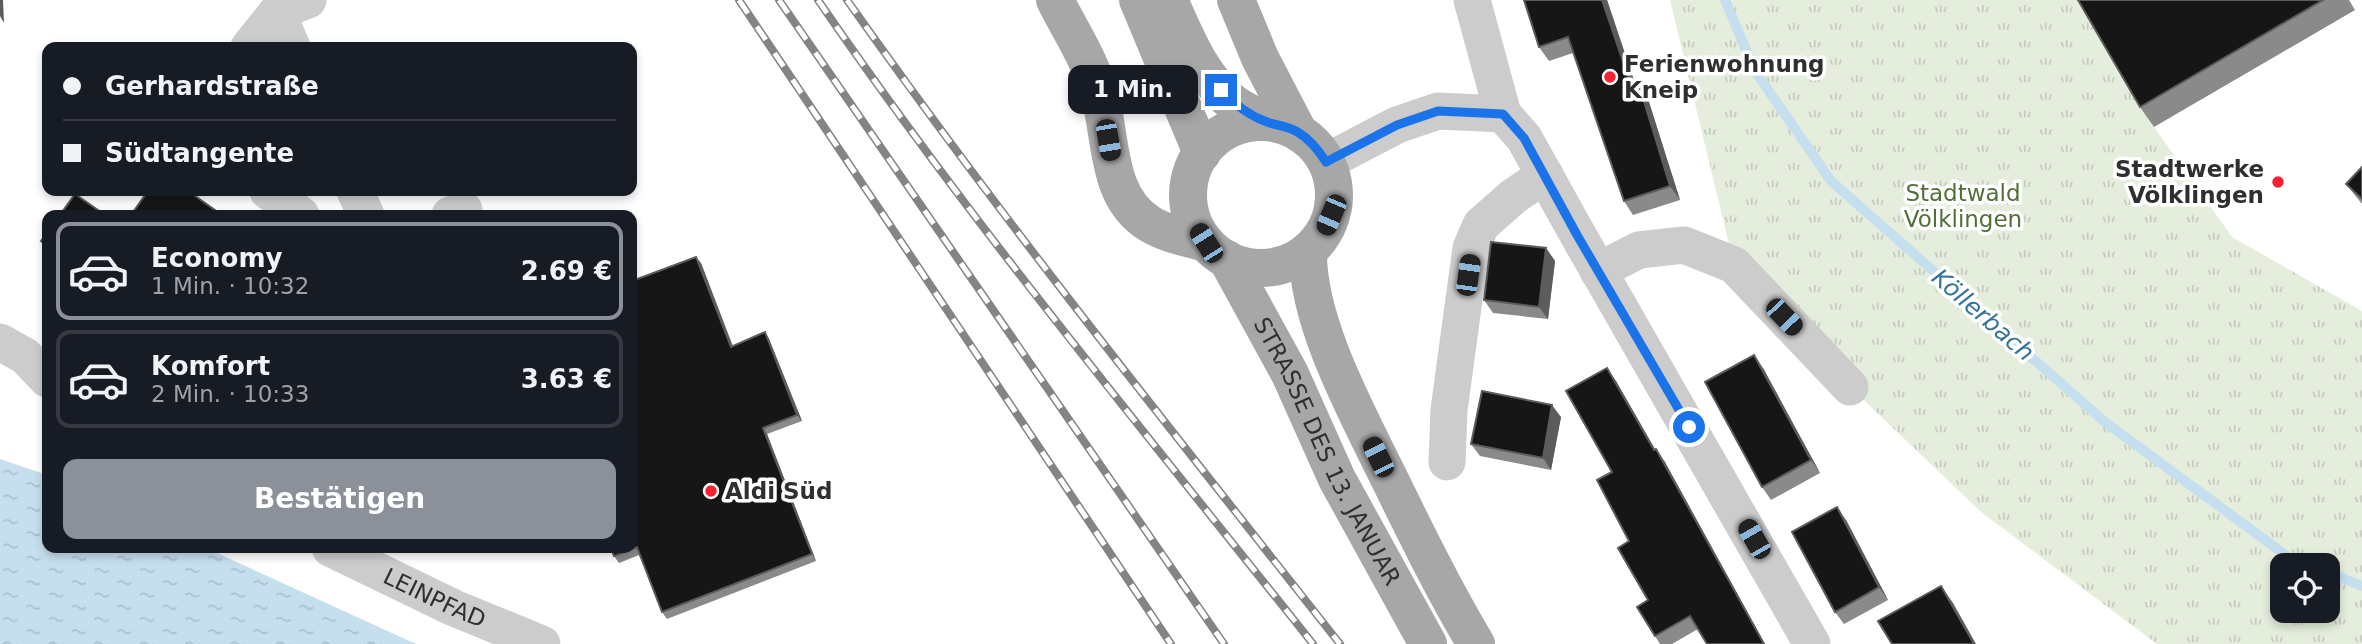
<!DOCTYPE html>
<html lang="de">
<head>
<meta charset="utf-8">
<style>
	:root { --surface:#171b24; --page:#242831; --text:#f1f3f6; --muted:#9ea1a6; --line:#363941; --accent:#8c9099 }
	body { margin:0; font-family:"DejaVu Sans",sans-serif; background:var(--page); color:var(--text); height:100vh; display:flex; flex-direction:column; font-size:26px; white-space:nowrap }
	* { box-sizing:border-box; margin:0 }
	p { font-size:23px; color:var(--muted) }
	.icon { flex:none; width:38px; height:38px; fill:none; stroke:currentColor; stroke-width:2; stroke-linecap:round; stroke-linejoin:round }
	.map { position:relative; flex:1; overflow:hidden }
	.drawer { position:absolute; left:42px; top:210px; width:595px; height:343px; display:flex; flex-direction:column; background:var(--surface); border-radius:14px; box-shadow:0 4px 10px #0003 }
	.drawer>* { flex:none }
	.guide { position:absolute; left:42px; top:42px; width:595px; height:154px; border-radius:14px; box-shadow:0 4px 10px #0003; display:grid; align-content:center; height:154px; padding:0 21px; background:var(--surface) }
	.controls { position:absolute; left:2270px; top:553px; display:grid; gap:14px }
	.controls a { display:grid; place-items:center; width:70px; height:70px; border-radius:14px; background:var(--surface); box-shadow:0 4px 10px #0003; font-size:35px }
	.end { position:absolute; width:32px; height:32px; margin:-16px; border:9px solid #1a73e8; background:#fff; box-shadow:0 0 0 4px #fff }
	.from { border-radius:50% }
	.bubble { position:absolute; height:49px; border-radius:14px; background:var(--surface); box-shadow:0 4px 10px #0003; font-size:23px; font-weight:600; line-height:49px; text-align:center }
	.car { position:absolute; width:21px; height:42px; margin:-21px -10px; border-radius:9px; box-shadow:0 0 5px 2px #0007; background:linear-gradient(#222 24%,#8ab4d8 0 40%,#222 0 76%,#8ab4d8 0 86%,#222 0) }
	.guide b { display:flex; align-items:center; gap:24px; height:66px; font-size:26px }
	.guide b+b { border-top:2px solid var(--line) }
	.guide i { width:18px; height:18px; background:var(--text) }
	ul { padding:12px 0 0; list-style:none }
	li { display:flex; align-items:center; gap:21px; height:98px; margin:0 14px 10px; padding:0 7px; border:4px solid var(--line); border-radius:14px }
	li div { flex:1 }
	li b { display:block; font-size:26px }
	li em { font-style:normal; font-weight:600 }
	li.active { border-color:var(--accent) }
	li>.icon { width:63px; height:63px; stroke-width:1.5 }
	.action { display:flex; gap:14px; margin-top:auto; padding:14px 21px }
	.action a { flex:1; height:80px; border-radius:14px; background:var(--accent); color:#fff; font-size:28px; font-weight:600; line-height:80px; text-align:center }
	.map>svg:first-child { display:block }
	.park { fill:url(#park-tufts); fill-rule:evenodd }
	.water { fill:url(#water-ripples) }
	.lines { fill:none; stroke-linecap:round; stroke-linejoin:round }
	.stream { stroke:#c6dfef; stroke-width:10 }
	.minor { stroke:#ccc; stroke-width:37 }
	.major { stroke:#a7a7a7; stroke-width:38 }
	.rail-casing { stroke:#848484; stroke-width:8 }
	.rail { stroke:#fff; stroke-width:5; stroke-dasharray:16; stroke-linecap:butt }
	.wall { fill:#8a8a8a }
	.shaded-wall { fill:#5c5c5c }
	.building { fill:#161616; stroke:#5c5c5c; stroke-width:2 }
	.route { stroke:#1a73e8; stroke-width:9 }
	.poi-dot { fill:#f52232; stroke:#fff; stroke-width:2.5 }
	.labels { text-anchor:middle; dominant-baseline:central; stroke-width:7; stroke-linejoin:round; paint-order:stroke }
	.poi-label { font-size:23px; font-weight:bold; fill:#2f2f2f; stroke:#fff; text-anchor:start }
	.park-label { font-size:23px; fill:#526f38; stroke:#fff }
	.street-label { font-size:23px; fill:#2f2f2f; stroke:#fff }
	.water-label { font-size:24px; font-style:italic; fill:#357299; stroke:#fff }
</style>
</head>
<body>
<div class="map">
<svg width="2362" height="644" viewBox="0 0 2362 644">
	<defs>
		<pattern id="park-tufts" width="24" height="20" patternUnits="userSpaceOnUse" patternTransform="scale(1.75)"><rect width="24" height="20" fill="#e5eedc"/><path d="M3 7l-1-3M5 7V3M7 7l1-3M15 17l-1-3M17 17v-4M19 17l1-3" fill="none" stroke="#c5ccbd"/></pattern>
		<pattern id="water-ripples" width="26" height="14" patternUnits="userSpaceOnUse" patternTransform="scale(1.75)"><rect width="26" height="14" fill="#c6dfef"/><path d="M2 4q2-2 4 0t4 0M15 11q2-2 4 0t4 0" fill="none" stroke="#aac0cd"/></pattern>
	</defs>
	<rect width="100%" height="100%" fill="#fff"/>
	<path class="park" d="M 1670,0 L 2080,0 L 2154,127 L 2232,237 L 2362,311 L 2362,644 L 2157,644 L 1981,512 L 1850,387 L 1734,265 ZM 2282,565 L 2328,565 L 2328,611 L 2282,611 Z"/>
	<path class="water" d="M 0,459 L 47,475 L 47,548 L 206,548 L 416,644 L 0,644 Z"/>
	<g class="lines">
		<path class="stream" d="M 1725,0 L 1755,71 L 1831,181 L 2105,422 L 2288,557 L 2310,565
			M 2328,572 L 2362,586"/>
		<g class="minor">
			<path d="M 1472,0 L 1503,114 L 1524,138 L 1578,235 L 1812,644"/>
			<path d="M 277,12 L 292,47"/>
			<path d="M 249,47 L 277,12 L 308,0"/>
			<path d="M 1326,162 L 1397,125 L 1438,111 L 1503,114"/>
			<path d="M 268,191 L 301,215"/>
			<path d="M 355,191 L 366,215"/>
			<path d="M 450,215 L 464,210"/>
			<path d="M 1598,271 L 1639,250 L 1684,245 L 1734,265 L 1850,387"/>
			<path d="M 0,342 L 25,356 L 47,379"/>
			<path d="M 1447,462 L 1449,410 L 1471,248 L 1481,225 L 1514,196 L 1545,175"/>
			<path id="s1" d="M 330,548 L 454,608 L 542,644"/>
		</g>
		<g class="major">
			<path d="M 1055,0 C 1070,30 1090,60 1099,92 C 1112,136 1105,197 1150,224 C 1166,234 1188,238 1206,243"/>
			<path d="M 1138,0 L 1202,153"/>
			<path d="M 1169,0 C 1185,35 1201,78 1233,103 C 1243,110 1256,116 1267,122"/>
			<path d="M 1236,0 L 1260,58 L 1299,133"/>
			<circle cx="1261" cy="195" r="73"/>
			<path d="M 1308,252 C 1307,320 1354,407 1384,468 C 1413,527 1442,587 1476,644"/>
			<path id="s2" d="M 1227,259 L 1290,374 L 1337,479 L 1428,644"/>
		</g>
		<defs>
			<path id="rail" d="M 739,0 L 1171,644
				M 779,0 L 1224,644
				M 818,0 C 971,223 1145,432 1313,644
				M 847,0 C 1003,221 1173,432 1340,644"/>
		</defs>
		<use href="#rail" class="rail-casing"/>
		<use href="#rail" class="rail"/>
	</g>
	<path class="wall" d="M 1524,0 L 1607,0 L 1636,86 L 1639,85 L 1648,99 L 1680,200 L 1633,215 L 1624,201 L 1573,53 L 1549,61 L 1539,47 Z
		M 2078,0 L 2349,0 L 2355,10 L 2154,127 L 2140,107 Z
		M 2362,167 L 2362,204 L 2346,184 Z
		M 1546,248 L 1555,261 L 1548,319 L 1493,313 L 1484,300 Z
		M 701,263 L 733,346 L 765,332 L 769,339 L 802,421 L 767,434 L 816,561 L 667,619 L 662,612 L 639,555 L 619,563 L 614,556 Z
		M 1763,368 L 1820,473 L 1771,500 L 1762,487 Z
		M 1616,381 L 1655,450 L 1665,462 L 1698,629 L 1672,644 L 1660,644 L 1655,636 L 1648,600 L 1629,541 L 1612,472 Z
		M 1561,417 L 1551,470 L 1480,456 L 1471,444 Z
		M 1846,520 L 1888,600 L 1844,624 L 1835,612 Z"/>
	<path class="shaded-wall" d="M 0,0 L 3,0 L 4,23 L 0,16 Z
		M 1602,0 L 1607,0 L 1641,102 L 1632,88 Z
		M 1639,85 L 1648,99 L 1680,200 L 1670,186 Z
		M 1546,248 L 1555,261 L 1548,319 L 1539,307 Z
		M 696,257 L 701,263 L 735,353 L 731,347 Z
		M 765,332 L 769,339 L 802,421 L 797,415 Z
		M 1754,355 L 1763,368 L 1820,473 L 1811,460 Z
		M 1607,368 L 1616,381 L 1663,463 L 1654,450 Z
		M 1552,405 L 1561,417 L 1551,470 L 1543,458 Z
		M 763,428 L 767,434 L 816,561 L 812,554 Z
		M 1656,449 L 1665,462 L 1765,644 L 1764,644 Z
		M 1837,507 L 1846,520 L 1888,600 L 1879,587 Z
		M 1941,586 L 1953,603 L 1976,644 L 1974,644 Z"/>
	<path class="building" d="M 1524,0 L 1602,0 L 1632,88 L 1639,85 L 1670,186 L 1624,201 L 1568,37 L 1539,47 Z
		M 2078,0 L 2323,0 L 2140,107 Z
		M 2362,167 L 2362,199 L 2346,184 Z
		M 148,191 L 188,191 L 222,215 L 131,215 Z
		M 75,194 L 105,215 L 60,215 Z
		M 47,233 L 47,245 L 41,241 Z
		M 1491,242 L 1546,248 L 1539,307 L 1484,300 Z
		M 696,257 L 731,347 L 765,332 L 797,415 L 763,428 L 812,554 L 662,612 L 637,547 L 614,556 L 611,548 L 632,548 L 632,281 Z
		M 1754,355 L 1811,460 L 1762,487 L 1705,382 Z
		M 1607,368 L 1654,450 L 1656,449 L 1764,644 L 1707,644 L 1690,616 L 1655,636 L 1637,607 L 1648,600 L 1618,548 L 1629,541 L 1597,480 L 1612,472 L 1566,391 Z
		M 1482,391 L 1552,405 L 1543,458 L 1471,444 Z
		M 1837,507 L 1879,587 L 1835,612 L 1792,532 Z
		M 1941,586 L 1974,644 L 1892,644 L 1878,621 Z"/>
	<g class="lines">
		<path class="route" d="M 1221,90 C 1233,103 1250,116 1267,122 C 1278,126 1289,126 1299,133 C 1311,140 1319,151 1326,162 L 1397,125 L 1438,111 L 1503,114 L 1524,138 L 1577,235 L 1689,427"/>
	</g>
	<g class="poi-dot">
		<circle cx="1610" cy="77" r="7"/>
		<circle cx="2278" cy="182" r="7"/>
		<circle cx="711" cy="491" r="7"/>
	</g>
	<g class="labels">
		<g class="poi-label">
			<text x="1624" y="64">Ferienwohnung<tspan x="1624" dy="26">Kneip</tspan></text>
			<text x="2264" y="169" text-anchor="end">Stadtwerke<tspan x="2264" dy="26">Völklingen</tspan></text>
			<text x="725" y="491">Aldi Süd</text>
		</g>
		<g class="park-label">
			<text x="1963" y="193">Stadtwald<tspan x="1963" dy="26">Völklingen</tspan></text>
		</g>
		<g class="street-label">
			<text stroke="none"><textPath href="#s2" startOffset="217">STRASSE DES 13. JANUAR</textPath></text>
			<text stroke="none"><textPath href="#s1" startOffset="116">LEINPFAD</textPath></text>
		</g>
		<g class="water-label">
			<text transform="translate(1983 315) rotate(41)">Köllerbach</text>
		</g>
	</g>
</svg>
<div class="controls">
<a><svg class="icon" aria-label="locate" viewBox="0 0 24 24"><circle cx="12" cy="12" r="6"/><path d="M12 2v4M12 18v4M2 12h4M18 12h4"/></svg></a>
</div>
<i class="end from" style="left:1689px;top:427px"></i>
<i class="end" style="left:1221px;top:90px"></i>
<div class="bubble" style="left:1068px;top:65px;width:130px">1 Min.</div>
<i class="car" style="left:1108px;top:140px;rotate:170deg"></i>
<i class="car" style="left:1331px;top:215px;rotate:203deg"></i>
<i class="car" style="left:1206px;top:243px;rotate:328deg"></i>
<i class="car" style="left:1468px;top:275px;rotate:8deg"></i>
<i class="car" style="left:1784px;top:317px;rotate:136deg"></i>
<i class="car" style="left:1378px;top:457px;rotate:334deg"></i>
<i class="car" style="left:1754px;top:539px;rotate:330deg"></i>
<div class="guide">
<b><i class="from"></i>Gerhardstraße</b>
<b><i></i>Südtangente</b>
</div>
<section class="drawer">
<ul>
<li class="active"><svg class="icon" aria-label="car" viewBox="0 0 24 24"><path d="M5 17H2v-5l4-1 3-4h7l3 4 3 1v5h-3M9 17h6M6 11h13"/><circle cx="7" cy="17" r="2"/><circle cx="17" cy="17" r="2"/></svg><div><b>Economy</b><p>1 Min. · 10:32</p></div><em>2.69 €</em></li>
<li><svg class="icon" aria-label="car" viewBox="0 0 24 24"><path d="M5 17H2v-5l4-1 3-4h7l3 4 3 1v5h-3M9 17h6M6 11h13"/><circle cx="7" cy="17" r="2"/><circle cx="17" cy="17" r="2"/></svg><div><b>Komfort</b><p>2 Min. · 10:33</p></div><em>3.63 €</em></li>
</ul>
<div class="action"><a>Bestätigen</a></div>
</section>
</div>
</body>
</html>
